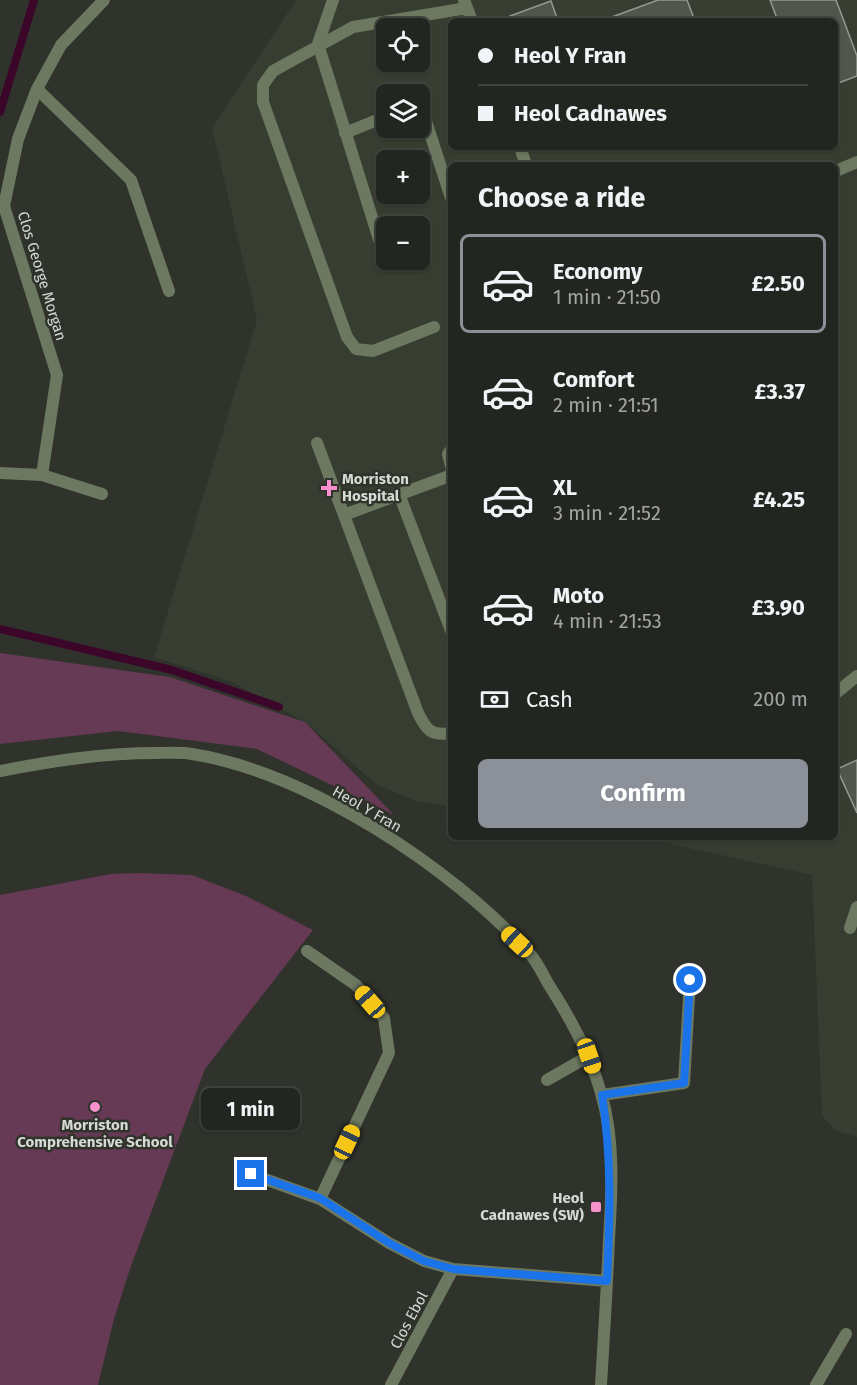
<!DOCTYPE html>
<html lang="en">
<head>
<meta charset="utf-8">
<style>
	:root { --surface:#232620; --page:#2b2e29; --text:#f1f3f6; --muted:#a3a5a5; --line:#40433e; --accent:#8c9099 }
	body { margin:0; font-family:"Fira Sans",sans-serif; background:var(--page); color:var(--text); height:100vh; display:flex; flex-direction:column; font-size:22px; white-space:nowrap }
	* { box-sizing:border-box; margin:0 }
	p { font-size:20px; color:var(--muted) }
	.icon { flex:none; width:33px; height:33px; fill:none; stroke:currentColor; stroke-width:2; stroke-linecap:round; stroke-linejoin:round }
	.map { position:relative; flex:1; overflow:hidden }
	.details { position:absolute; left:448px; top:162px; width:390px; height:678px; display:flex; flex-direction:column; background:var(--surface); border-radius:9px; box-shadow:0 2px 4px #0004,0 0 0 2px var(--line) }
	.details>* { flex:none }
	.hud { position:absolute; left:448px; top:18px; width:390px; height:132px; border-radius:9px; box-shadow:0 2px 4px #0004,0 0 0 2px var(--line); display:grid; align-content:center; height:132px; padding:0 30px; background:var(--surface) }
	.controls { position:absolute; left:376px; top:18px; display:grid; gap:12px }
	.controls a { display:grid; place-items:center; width:54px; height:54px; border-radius:9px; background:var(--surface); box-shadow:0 2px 4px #0004,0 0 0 2px var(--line); font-size:30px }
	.end { position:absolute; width:27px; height:27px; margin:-14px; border:8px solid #1a73e8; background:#fff; box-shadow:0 0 0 3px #fff }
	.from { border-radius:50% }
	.bubble { position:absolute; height:42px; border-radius:9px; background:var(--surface); box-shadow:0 2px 4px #0004,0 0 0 2px var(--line); font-size:20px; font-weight:700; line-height:42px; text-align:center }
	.car { position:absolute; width:18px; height:36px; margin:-18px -9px; border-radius:8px; box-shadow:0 0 4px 2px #0007; background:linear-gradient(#f5c518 24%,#345 0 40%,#f5c518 0 76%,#345 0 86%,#f5c518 0) }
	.hud b { display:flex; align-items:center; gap:21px; height:57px; font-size:22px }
	.hud b+b { border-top:2px solid var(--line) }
	.hud i { width:15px; height:15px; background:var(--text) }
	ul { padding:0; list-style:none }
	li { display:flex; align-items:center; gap:18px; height:99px; margin:0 12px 9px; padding:0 18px; border:3px solid transparent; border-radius:9px }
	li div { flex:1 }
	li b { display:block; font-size:22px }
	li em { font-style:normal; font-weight:700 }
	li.selected { border-color:var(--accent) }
	li>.icon { width:54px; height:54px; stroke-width:1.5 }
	h2 { padding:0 30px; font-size:27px; line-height:72px }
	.pay { display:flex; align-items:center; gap:15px; height:66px; padding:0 30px; font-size:22px }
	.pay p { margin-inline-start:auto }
	.button { display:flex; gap:12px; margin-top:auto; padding:12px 30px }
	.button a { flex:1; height:69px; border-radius:9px; background:var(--accent); color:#fff; font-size:24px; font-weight:700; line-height:69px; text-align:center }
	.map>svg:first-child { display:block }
	.built { fill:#373d30; fill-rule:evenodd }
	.green { fill:#663954 }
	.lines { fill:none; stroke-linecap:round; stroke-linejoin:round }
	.stream { stroke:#3c062b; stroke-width:8 }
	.building { fill:#51554d; stroke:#94998f; stroke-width:1.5 }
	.lane { stroke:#6c7960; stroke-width:12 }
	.street { stroke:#6c7960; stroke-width:12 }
	.route { stroke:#1a73e8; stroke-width:8 }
	.poi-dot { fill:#f790cd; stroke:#2f332b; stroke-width:2 }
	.labels { text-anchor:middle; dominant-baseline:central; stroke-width:5; stroke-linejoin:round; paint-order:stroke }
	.street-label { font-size:15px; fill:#d6d9d4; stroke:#2f332b }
	.poi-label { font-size:15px; font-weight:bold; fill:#d6d9d4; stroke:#2f332b; text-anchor:start }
</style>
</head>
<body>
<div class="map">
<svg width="857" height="1385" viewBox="0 0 857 1385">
	<rect width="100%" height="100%" fill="#2f332b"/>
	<path class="built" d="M 296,0 L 857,0 L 857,1137 L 836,1131 L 822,1116 L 812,875 L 639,837 L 836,837 L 836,165 L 452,165 L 451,806 L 415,801 L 376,784 L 305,722 L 232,682 L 154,657 L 257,320 L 212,128 ZM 452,21 L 836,21 L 836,147 L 452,147 ZM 387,28 L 420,28 L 420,62 L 387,62 ZM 387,94 L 420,94 L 420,128 L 387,128 ZM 387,160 L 420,160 L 420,194 L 387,194 ZM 387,226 L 420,226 L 420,260 L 387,260 Z"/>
	<path class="green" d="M 0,653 L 170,677 L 305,722 L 394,815 L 257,749 L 118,731 L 0,744 Z
		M 137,873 L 192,875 L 246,896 L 313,930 L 205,1069 L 131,1266 L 114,1319 L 98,1385 L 0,1385 L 0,895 L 111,874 Z"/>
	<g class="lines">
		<path class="stream" d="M 0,112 L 34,0
			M 0,629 L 172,670 L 279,707"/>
	</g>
	<path class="building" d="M 658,0 L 687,0 L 695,21 L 601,21 Z
		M 770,0 L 836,0 L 857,56 L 857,76 L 836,84 L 836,21 L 778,21 Z
		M 551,1 L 558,21 L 511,21 L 510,16 Z
		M 857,760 L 857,813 L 837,769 Z"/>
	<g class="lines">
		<path class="lane" d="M 333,0 L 318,44 L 380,243
			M 464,0 L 472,21
			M 420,114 L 424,115 L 452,201
			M 345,133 L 387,116
			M 520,147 L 526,165
			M 836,171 L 857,162
			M 434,327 L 373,351 L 356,349 L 347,337 L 263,102 L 263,85 L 273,71 L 353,27 L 467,8
			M 317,443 L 418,713 C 427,731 431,736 452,733
			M 452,448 L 448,454 L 452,470
			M 399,494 L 452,633
			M 344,515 L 452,475
			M 836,693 L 857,676
			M 850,928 L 857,907
			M 547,1080 L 589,1056"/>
		<path class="street" d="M 37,89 L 131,180 L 169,291
			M 0,473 L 42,475 L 102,494
			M 42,475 L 57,375 L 4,206 L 18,139 L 37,89 L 61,45 L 104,0
			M 0,771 C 52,761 103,753 156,753 C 168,753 181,752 192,754 C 309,773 451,867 530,954 C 538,963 543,975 549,985 C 571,1019 590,1054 601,1093 C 615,1140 612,1191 609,1239 C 607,1287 604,1336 601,1385
			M 307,951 L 356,985 L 384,1018 L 389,1053 L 320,1199
			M 602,1095 L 684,1083 L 690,980
			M 251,1174 L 320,1199 L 389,1243 L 424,1261 L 453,1269 L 607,1281
			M 391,1385 L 453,1269
			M 816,1385 L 846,1334"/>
	</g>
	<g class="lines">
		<path class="route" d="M 251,1174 L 320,1198 L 389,1243 L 424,1261 L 453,1269 L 607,1281 C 610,1217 612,1159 602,1095 L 684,1083 L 690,980"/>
	</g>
	<g class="poi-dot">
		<path d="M326 479h6v6h6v6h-6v6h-6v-6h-6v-6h6z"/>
		<circle cx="95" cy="1107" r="6"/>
		<rect x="590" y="1201" width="12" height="12" rx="3"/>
	</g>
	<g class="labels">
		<g class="street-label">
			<text transform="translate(42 276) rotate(73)">Clos George Morgan</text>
			<text transform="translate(367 809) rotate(30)">Heol Y Fran</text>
			<text transform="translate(409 1320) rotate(-62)">Clos Ebol</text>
		</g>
		<g class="poi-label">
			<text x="342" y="479">Morriston<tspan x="342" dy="17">Hospital</tspan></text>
			<text x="95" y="1125" text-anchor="middle">Morriston<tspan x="95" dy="17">Comprehensive School</tspan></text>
			<text x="584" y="1198" text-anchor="end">Heol<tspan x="584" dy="17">Cadnawes (SW)</tspan></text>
		</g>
	</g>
</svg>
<div class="controls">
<a><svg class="icon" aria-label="locate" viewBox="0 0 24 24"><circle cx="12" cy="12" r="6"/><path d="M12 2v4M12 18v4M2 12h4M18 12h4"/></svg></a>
<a><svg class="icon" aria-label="layers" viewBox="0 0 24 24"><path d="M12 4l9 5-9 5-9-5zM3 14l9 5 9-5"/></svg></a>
<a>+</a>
<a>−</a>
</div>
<i class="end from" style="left:690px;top:980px"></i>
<i class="end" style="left:251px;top:1174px"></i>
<div class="bubble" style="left:201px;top:1088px;width:99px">1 min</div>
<i class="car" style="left:517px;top:942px;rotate:313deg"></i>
<i class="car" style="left:370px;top:1002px;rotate:319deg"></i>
<i class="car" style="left:589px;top:1056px;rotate:161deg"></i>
<i class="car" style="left:347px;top:1142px;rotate:25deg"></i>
<div class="hud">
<b><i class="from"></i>Heol Y Fran</b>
<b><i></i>Heol Cadnawes</b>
</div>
<section class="details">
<h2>Choose a ride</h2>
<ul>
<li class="selected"><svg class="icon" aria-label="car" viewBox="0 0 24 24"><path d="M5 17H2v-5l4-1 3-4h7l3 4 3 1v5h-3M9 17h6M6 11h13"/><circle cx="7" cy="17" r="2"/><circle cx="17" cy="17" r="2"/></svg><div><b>Economy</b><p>1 min · 21:50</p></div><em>£2.50</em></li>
<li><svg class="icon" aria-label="car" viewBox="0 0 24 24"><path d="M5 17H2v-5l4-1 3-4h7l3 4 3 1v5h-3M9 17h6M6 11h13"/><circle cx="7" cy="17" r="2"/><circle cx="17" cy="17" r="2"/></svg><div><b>Comfort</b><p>2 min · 21:51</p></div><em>£3.37</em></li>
<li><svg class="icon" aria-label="car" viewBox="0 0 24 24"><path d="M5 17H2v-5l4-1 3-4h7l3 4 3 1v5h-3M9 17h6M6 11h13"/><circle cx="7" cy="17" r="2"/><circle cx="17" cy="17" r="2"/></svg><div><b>XL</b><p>3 min · 21:52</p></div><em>£4.25</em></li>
<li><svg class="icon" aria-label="car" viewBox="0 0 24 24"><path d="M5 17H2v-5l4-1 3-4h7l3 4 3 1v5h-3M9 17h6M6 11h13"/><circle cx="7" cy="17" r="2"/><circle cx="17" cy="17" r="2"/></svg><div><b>Moto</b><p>4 min · 21:53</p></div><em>£3.90</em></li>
</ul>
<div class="pay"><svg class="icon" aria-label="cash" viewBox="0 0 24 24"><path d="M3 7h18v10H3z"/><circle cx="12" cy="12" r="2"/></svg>Cash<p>200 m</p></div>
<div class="button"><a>Confirm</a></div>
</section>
</div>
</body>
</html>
